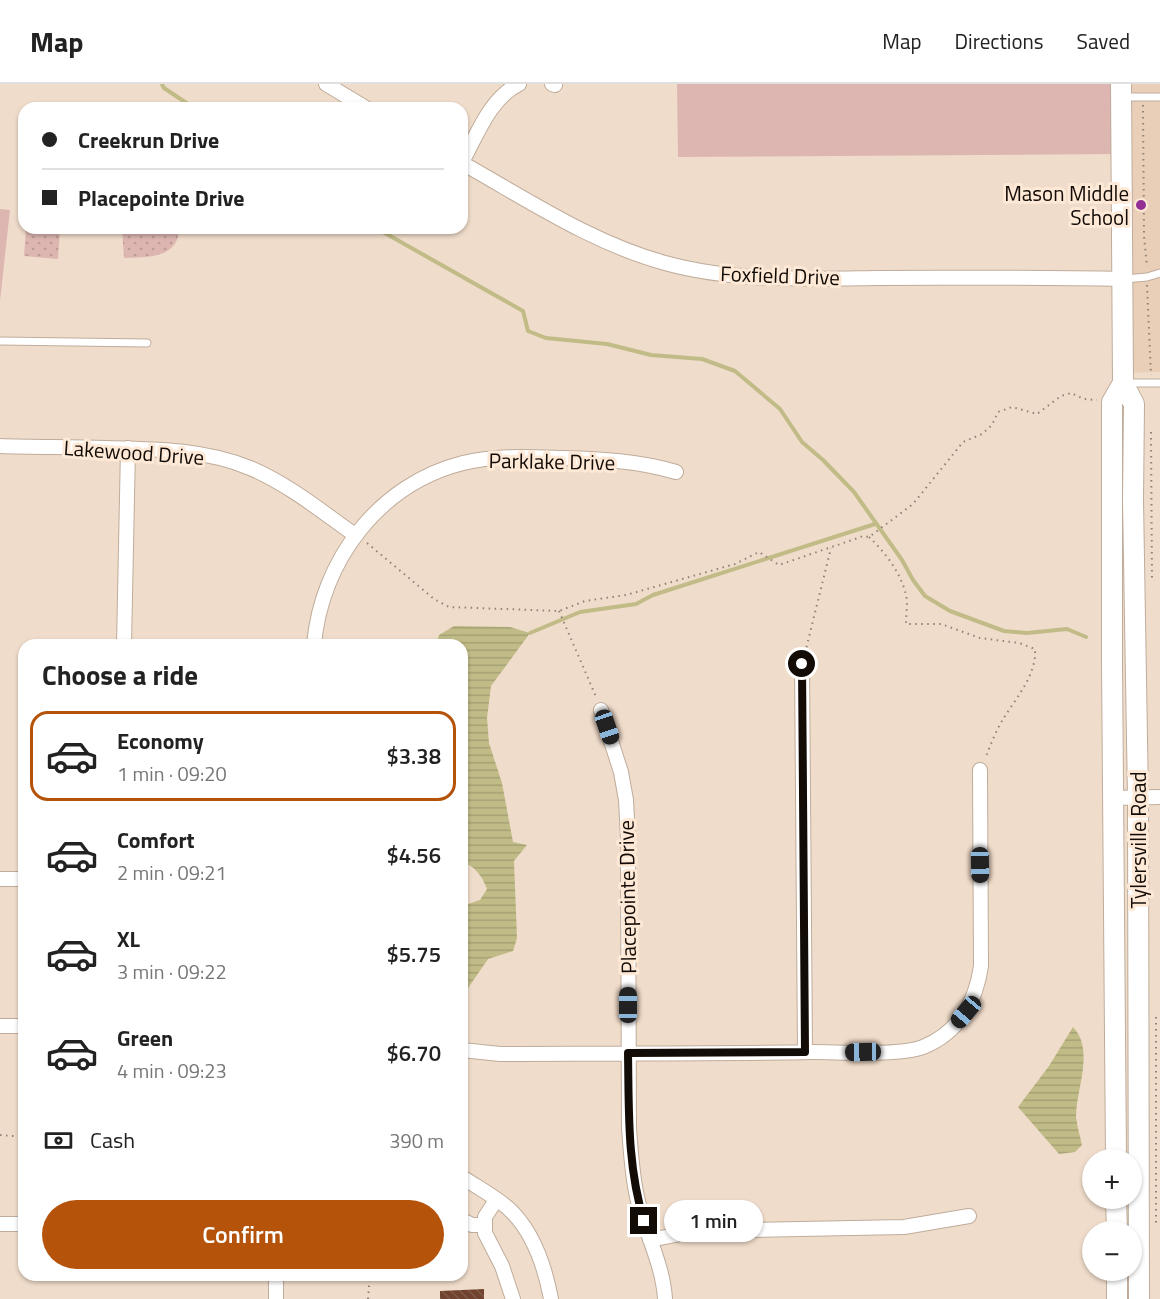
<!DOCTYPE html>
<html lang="en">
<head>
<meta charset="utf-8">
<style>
	:root { --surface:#fff; --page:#f6f6f6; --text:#222; --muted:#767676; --line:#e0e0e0; --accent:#b45309 }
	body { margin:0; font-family:"Titillium Web",sans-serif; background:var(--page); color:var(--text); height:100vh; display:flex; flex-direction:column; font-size:22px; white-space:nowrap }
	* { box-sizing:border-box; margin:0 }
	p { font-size:20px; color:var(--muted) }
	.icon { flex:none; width:33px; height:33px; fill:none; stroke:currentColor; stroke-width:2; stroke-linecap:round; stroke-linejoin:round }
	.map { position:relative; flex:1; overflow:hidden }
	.details { position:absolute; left:18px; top:555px; width:450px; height:642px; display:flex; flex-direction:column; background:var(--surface); border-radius:18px; box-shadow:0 2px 4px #0004 }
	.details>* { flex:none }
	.banner { position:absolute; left:18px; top:18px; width:450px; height:132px; border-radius:18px; box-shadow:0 2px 4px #0004; display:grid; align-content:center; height:132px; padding:0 24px; background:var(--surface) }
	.fabs { position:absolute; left:1082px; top:1065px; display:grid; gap:12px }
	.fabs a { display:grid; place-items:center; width:60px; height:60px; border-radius:50%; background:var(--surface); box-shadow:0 2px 4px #0004; font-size:30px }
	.end { position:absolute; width:27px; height:27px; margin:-14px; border:8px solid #120b06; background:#fff; box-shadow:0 0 0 3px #fff }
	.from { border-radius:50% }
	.bubble { position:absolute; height:42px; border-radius:21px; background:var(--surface); box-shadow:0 2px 4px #0004; font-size:20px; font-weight:600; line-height:42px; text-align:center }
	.car { position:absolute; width:18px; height:36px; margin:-18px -9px; border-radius:8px; box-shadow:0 0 4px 2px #0007; background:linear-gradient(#222 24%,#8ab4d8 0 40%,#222 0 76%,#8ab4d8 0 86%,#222 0) }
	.banner b { display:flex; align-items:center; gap:21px; height:57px; font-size:22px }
	.banner b+b { border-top:2px solid var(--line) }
	.banner i { width:15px; height:15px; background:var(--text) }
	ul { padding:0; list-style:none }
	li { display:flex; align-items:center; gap:18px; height:90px; margin:0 12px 9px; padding:0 12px; border:3px solid transparent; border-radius:18px }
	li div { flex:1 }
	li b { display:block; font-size:22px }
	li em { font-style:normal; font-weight:600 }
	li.on { border-color:var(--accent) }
	li>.icon { width:54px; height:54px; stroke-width:1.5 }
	h2 { padding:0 24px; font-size:27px; line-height:72px }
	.pay { display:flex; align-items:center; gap:15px; height:66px; padding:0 24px; font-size:22px }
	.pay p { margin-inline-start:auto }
	.button { display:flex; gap:12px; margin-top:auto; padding:12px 24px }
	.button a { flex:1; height:69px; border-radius:36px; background:var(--accent); color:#fff; font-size:24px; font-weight:600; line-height:69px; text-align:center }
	header { display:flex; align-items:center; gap:36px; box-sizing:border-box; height:84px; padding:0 30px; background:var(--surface); border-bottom:2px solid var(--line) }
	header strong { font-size:28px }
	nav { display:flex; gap:33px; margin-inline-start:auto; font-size:21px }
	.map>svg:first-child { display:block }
	.built { fill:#e9cfb8 }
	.green { fill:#ddb6b1 }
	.park { fill:url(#park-dots) }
	.water { fill:url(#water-rules) }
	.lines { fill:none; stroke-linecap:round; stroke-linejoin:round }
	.stream { stroke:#c1bc87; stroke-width:4 }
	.building { fill:url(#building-back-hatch) }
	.lane-casing { stroke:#bfac9b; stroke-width:9 }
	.street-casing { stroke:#bfac9b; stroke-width:16 }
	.secondary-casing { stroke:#bfac9b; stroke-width:22 }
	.path { stroke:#908275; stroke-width:2; stroke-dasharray:1.5 4.5; stroke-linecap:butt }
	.lane { stroke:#fff; stroke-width:7 }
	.street { stroke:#fff; stroke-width:14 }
	.secondary { stroke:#fff; stroke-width:20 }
	.route { stroke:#120b06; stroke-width:8 }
	.poi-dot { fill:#922e94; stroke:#fee9d7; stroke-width:2 }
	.labels { text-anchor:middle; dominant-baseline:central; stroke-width:6; stroke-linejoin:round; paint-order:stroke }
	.poi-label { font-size:21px; fill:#120b06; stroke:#fee9d7; text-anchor:end }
	.street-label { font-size:21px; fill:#120b06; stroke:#fee9d7 }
</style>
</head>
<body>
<header>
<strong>Map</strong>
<nav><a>Map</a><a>Directions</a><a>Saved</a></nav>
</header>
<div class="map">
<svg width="1160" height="1215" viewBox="0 0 1160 1215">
	<defs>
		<pattern id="park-dots" width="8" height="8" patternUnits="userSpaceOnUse" patternTransform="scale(1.5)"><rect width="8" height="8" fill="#ddb6b1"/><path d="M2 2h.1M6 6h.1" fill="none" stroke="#bd9b97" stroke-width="1.8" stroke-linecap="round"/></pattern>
		<pattern id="water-rules" width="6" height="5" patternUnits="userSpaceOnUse" patternTransform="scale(1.5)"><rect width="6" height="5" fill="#c1bc87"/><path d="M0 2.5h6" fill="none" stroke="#a5a073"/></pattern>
		<pattern id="building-back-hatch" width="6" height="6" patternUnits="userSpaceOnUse" patternTransform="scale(1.5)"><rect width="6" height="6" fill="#71432e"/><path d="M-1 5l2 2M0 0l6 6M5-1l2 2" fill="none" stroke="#7f5a49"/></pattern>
	</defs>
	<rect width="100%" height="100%" fill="#f0dcca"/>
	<path class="built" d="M 1121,0 L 1160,0 L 1160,288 L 1123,289 Z"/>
	<path class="green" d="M 677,0 L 1121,0 L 1121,70 L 678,73 Z
		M 0,125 L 10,126 L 0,217 Z"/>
	<path class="park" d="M 26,144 L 60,144 L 58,175 L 24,172 Z
		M 122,144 L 179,144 C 179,175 146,173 124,174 Z"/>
	<path class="water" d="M 454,542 L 510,543 L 530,549 L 491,602 L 487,634 L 489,659 L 502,699 L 513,758 L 527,761 L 514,777 L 517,854 L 513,867 L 488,875 L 466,907 L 462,909 L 462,822 L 480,816 L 487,805 C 482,792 475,782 462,778 L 462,561 L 436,561 L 439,551 Z
		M 1073,943 C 1095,966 1076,1005 1076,1033 C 1077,1042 1080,1052 1082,1061 L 1075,1068 L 1059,1070 L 1018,1023 L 1049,982 Z"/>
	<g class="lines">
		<path class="stream" d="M 162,0 L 164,4 L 194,24
			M 376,144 L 523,227 L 528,247 L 546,254 L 607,260 L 651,271 L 702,275 L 735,287 L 780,325 L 802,358 L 823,376 L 854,408 L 902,476 L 913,496 L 925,512 L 950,527 L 1004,547 L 1027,549 L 1067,545 L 1086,553
			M 530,549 L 580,528 L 636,520 L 653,511 L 875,440"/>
	</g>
	<path class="building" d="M 484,1205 L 484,1215 L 440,1215 L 440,1207 Z"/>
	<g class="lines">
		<defs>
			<path id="lane" d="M 1124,13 L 1160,13
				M 1125,195 L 1147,193 L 1160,189
				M 0,257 L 147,259
				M 1125,299 L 1160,299"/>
			<path id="street" d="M 326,0 L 366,24
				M 552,0 L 555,1
				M 462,78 C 477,51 490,14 519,0
				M 462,79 C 528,116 592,159 665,179 C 734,198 806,195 877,194 C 959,194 1040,193 1122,195
				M 0,362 C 35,363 70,363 106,364 C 155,365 204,365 250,384 C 288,400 321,427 355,451
				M 124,561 L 128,364
				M 314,561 C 321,477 379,400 463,379 C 495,371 530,373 563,374 C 601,375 639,377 676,388
				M 802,580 L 805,968
				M 601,626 L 621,688 L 626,716 L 628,754 L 629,1044 C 631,1069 632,1093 638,1117 C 646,1150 663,1181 665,1215
				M 1113,714 L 1160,713
				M 0,795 L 24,795
				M 0,942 L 24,942
				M 462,966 L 500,970 C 604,969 709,970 814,968 C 842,968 899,972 923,963 C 958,949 976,918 981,882 L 980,686
				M 462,1093 C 477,1103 494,1112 508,1124 C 533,1147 545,1183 551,1215
				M 496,1116 L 485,1133 L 485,1149 L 502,1182 L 513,1215
				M 462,1136 L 472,1141 L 483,1141
				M 0,1140 L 24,1140
				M 650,1156 L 696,1147 L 904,1143 L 969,1132
				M 276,1215 L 276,1191"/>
			<path id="secondary" d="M 1121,0 L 1123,299 L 1134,320 L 1133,416 L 1138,714 L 1139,1215
				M 1116,1076 L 1112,579 L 1112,318 L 1123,299
				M 1116,1114 L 1117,1148
				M 1117,1186 L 1117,1215"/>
		</defs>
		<use href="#lane" class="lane-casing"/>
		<use href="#street" class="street-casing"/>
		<use href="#secondary" class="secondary-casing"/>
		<path class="path" d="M 1143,21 L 1144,152 L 1147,183
			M 1147,201 L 1151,291
			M 1151,348 L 1152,498
			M 869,453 C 885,468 901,489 906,511 C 908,520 906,531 906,540 L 941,540 L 980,554 L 1019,559 L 1035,565 C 1037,591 1015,615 1002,637 C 995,649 990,662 985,675
			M 367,459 L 434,515 L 449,523 L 559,527 L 585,517 L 626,511 L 735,480 L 759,468 L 779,481 L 855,455 L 863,452 L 869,453 L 913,420 L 963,358 L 982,350 L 992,341 L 998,328 L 1012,323 L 1037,330 L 1061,312 L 1071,309 L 1084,315 L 1097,316
			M 559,527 L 597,615
			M 805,569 L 831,464
			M 1156,933 L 1156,1140
			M 0,1051 L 24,1053
			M 368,1215 L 370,1191"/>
		<use href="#lane" class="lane"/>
		<use href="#street" class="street"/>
		<use href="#secondary" class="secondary"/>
	</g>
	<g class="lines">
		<path class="route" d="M 644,1137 C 627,1082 629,1026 628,969 L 805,968 L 802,580"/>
	</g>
	<circle class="poi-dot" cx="1141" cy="121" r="6"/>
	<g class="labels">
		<g class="poi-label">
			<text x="1129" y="109">Mason Middle<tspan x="1129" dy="24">School</tspan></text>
		</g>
		<g class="street-label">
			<text transform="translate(780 191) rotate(2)">Foxfield Drive</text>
			<text transform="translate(134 368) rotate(4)">Lakewood Drive</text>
			<text transform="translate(552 377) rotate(1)">Parklake Drive</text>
			<text transform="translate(1138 756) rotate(-90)">Tylersville Road</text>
			<text transform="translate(627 813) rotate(-91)">Placepointe Drive</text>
		</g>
	</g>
</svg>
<div class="fabs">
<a>+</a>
<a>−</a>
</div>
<i class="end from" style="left:802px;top:580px"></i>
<i class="end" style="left:644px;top:1137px"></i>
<div class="bubble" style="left:664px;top:1116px;width:99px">1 min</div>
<i class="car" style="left:607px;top:643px;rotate:161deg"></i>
<i class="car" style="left:980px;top:781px;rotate:179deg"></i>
<i class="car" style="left:628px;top:921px;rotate:0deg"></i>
<i class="car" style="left:966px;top:928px;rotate:220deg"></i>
<i class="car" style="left:863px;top:968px;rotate:269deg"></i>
<div class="banner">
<b><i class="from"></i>Creekrun Drive</b>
<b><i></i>Placepointe Drive</b>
</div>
<section class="details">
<h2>Choose a ride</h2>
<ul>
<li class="on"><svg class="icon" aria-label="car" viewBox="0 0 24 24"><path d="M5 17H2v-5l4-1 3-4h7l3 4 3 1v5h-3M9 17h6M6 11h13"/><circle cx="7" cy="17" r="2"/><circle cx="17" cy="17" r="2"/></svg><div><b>Economy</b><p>1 min · 09:20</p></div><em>$3.38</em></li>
<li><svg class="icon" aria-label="car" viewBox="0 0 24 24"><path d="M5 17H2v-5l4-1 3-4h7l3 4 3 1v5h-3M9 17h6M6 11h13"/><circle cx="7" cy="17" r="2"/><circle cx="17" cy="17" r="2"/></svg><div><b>Comfort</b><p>2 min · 09:21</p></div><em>$4.56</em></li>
<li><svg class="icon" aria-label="car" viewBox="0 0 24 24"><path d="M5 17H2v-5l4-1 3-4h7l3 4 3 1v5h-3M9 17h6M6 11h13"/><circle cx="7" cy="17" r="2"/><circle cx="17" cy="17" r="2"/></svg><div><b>XL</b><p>3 min · 09:22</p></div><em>$5.75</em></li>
<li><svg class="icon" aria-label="car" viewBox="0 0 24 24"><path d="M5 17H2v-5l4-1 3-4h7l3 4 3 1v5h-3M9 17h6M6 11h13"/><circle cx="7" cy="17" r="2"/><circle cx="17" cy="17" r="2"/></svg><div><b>Green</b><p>4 min · 09:23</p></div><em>$6.70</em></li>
</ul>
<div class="pay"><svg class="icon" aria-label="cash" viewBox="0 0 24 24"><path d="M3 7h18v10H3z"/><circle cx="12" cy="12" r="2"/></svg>Cash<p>390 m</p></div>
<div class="button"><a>Confirm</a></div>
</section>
</div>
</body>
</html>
